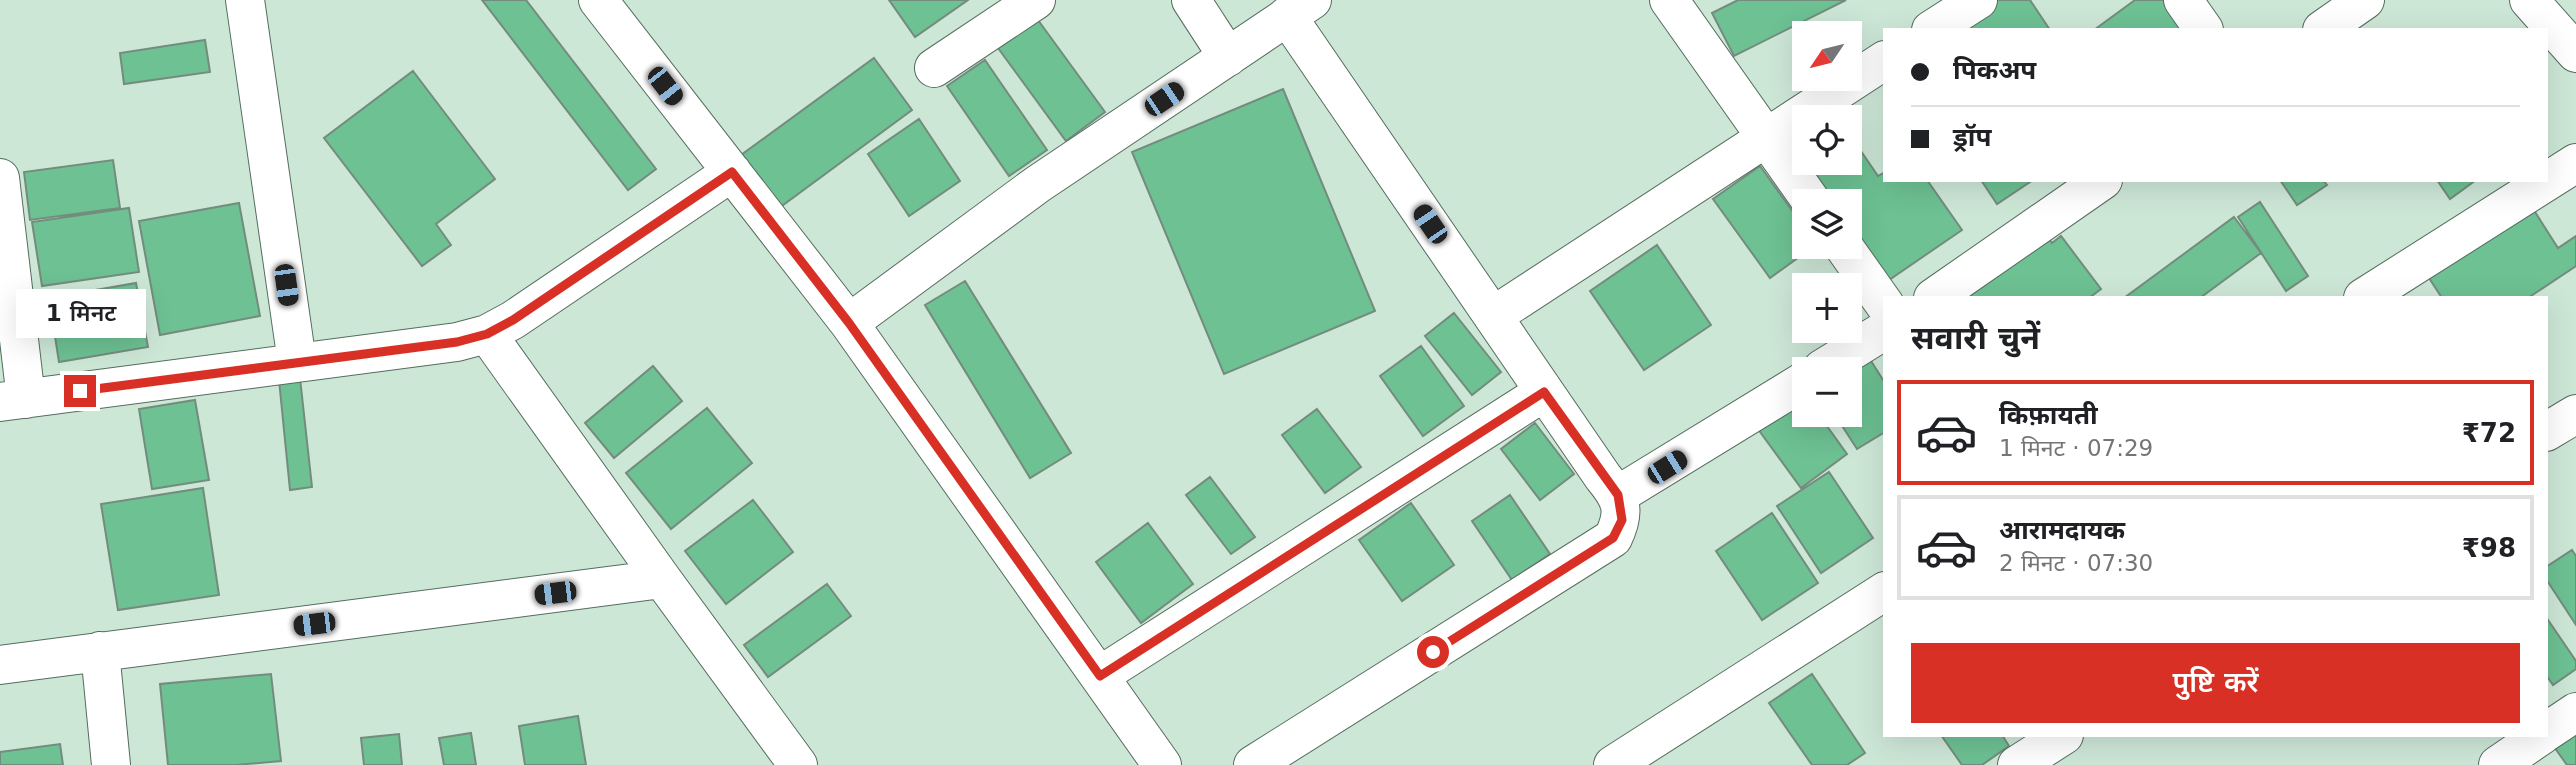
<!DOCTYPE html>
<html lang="hi">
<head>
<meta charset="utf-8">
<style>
	:root { --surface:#fff; --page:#f2f2f2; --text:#202124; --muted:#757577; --line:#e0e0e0; --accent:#d93025 }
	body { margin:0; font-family:"DejaVu Sans","Noto Sans Devanagari",sans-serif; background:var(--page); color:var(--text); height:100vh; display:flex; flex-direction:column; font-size:26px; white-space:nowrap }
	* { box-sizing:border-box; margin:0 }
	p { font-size:23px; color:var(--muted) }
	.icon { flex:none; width:38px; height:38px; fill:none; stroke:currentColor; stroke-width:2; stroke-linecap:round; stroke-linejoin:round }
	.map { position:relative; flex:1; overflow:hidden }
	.details { position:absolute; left:1883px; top:296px; width:665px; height:441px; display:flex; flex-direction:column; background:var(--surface); border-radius:0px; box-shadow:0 7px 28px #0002 }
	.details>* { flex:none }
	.hud { position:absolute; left:1883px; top:28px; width:665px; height:154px; border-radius:0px; box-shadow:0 7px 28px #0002; display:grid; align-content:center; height:154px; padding:0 28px; background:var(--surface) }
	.needle { width:46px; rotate:235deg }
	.buttons { position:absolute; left:1792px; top:21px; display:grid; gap:14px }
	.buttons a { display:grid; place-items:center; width:70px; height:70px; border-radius:0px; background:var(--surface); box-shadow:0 7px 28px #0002; font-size:35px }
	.end { position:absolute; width:32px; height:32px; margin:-16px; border:9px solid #d93025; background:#fff; box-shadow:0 0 0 4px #fff }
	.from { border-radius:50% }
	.bubble { position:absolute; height:49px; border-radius:0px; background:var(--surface); box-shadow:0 7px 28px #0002; font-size:23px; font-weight:600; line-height:49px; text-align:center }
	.car { position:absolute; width:21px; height:42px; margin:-21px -10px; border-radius:9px; box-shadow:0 0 5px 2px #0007; background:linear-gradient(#222 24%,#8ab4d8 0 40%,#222 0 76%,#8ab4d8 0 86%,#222 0) }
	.hud b { display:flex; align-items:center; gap:24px; height:66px; font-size:26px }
	.hud b+b { border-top:2px solid var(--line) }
	.hud i { width:18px; height:18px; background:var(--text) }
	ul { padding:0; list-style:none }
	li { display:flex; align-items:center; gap:21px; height:105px; margin:0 14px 10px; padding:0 14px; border:4px solid var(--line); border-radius:0px }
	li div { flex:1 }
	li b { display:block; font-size:26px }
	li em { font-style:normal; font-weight:600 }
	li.active { border-color:var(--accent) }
	li>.icon { width:63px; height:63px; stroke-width:1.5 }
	h2 { padding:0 28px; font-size:32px; line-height:84px }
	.primary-button { display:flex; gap:14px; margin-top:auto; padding:14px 28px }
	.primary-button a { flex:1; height:80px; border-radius:0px; background:var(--accent); color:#fff; font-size:28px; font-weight:600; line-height:80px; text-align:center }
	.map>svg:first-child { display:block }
	.building { fill:#6dc193; stroke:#748c7d; stroke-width:2 }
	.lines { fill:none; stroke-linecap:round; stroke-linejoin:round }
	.minor-casing { stroke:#556c5e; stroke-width:40 }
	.minor { stroke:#fff; stroke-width:38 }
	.route { stroke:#d93025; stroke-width:9 }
</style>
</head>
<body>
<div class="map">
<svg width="2576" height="765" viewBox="0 0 2576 765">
	<rect width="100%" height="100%" fill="#cde7d7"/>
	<path class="building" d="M 482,0 L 526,0 L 656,169 L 628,190 Z
		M 889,0 L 968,0 L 915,37 Z
		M 1738,0 L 1846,0 L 1734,56 L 1712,13 Z
		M 1955,0 L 2030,0 L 2050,30 L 1911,30 Z
		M 2135,0 L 2167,0 L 2188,30 L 2094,30 Z
		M 1038,20 L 1105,112 L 1066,141 L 998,48 Z
		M 205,40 L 210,72 L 124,84 L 120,53 Z
		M 874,58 L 912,110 L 779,208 L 741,155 Z
		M 985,60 L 1047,150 L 1009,176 L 947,86 Z
		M 413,71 L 495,179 L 436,224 L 451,245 L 422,266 L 324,138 Z
		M 1283,89 L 1375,311 L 1224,374 L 1132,152 Z
		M 919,119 L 960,181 L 909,216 L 868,154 Z
		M 1850,135 L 1878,176 L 1885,172 L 1885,180 L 1927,180 L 1962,230 L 1889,280 L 1850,223 L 1850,201 L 1834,201 L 1808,163 L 1850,163 Z
		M 113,160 L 120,208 L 30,220 L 24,172 Z
		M 1760,166 L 1804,227 L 1804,247 L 1813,247 L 1770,278 L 1713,199 Z
		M 1981,180 L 2033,180 L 1997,204 Z
		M 2280,180 L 2323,180 L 2327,185 L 2297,205 Z
		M 2437,180 L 2476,180 L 2450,199 Z
		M 2521,190 L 2558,248 L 2576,236 L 2576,266 L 2528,298 L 2442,298 L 2416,258 Z
		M 2260,202 L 2308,276 L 2286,291 L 2238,217 Z
		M 239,203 L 260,316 L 160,335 L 139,221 Z
		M 129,208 L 139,272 L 42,286 L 32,222 Z
		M 2234,217 L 2261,253 L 2200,298 L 2124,298 Z
		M 2035,220 L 2052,243 L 2061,236 L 2101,289 L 2089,298 L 1930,298 Z
		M 1657,245 L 1711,325 L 1644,370 L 1590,291 Z
		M 965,281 L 1071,453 L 1030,478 L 925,305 Z
		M 136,283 L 148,347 L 59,362 L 49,298 Z
		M 1454,313 L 1501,372 L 1472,395 L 1425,336 Z
		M 1859,342 L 1885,383 L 1885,432 L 1857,449 L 1835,415 L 1850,415 L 1850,369 Z
		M 1421,346 L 1464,406 L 1423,436 L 1380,376 Z
		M 653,366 L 682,401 L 614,458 L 585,423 Z
		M 300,378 L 312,487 L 290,490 L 279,380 Z
		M 1804,395 L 1804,415 L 1819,415 L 1847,454 L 1801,488 L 1747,414 Z
		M 195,400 L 209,480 L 152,489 L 139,409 Z
		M 707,408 L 752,463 L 671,529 L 626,473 Z
		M 1317,409 L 1361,467 L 1325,493 L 1282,435 Z
		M 1535,423 L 1574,474 L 1540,500 L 1501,449 Z
		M 1829,472 L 1873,538 L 1821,573 L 1777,506 Z
		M 1210,477 L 1255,537 L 1231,554 L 1186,495 Z
		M 203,488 L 219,595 L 118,610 L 101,504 Z
		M 1510,495 L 1550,554 L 1512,580 L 1472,521 Z
		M 753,500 L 793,552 L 726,604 L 685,551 Z
		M 1411,503 L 1454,565 L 1402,601 L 1359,540 Z
		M 1772,513 L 1818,583 L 1762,620 L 1716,551 Z
		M 1148,523 L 1193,584 L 1141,623 L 1096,562 Z
		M 2572,550 L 2576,556 L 2576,625 L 2546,579 L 2546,567 Z
		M 827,584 L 851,616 L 768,677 L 744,645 Z
		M 2546,617 L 2576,661 L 2576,669 L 2553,685 L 2546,675 Z
		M 271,674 L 281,761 L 236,765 L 168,765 L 160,684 Z
		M 1812,674 L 1865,753 L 1847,765 L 1812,765 L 1769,703 Z
		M 578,716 L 586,765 L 525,765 L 519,726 Z
		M 2576,727 L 2576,765 L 2567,765 L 2552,744 Z
		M 471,733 L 476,765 L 444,765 L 439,738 Z
		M 399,734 L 402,765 L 364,765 L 361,738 Z
		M 1941,735 L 2002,735 L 2009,746 L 1982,765 L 1962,765 Z
		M 60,744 L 63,765 L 0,765 L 0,752 Z"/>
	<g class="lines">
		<defs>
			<path id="minor" d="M 245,0 L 297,362
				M 598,0 L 849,323 L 1162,765
				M 1191,0 L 1228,57
				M 1669,0 L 1811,201
				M 2183,0 L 2204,30
				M 2529,0 L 2576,53
				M 1931,30 L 1978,0
				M 2322,30 L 2365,0
				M 934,68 L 1036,0
				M 0,178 L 26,399
				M 1844,247 L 1885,305
				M 1933,298 L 2103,180
				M 2363,298 L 2576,163
				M 1493,316 L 1885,60
				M 849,323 L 1038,184 L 1312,0
				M 487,334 L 662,579 L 798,765
				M 1822,369 L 1885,330
				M 0,402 L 457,342 L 487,334 L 513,320 L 732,172
				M 2546,432 L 2576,414
				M 1618,495 L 1804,381
				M 100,651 L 111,765
				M 0,665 L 662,579
				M 1099,676 L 1544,392
				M 2546,732 L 2576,712
				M 1253,765 L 1613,538 C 1626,511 1622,500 1603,477 L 1287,16
				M 1613,765 L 1885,591
				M 2017,765 L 2064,735
				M 2498,765 L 2542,735"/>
		</defs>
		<use href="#minor" class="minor-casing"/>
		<use href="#minor" class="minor"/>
	</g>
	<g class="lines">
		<path class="route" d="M 80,391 L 457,342 L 487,334 L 513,320 L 732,172 L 849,323 L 1100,676 L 1544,392 L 1618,495 L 1622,520 L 1613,538 L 1433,652"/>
	</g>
</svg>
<div class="buttons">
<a><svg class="needle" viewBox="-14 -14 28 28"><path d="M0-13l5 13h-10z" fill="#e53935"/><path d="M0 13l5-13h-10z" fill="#757577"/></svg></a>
<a><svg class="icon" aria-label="locate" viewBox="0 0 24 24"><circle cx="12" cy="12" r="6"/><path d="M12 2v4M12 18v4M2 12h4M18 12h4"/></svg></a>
<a><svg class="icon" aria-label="layers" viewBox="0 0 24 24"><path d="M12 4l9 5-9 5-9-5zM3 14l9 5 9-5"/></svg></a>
<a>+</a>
<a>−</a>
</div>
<i class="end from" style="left:1433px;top:652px"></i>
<i class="end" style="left:80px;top:391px"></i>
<div class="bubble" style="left:16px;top:289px;width:130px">1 मिनट</div>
<i class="car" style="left:665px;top:86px;rotate:142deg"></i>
<i class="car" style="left:1164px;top:99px;rotate:56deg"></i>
<i class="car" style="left:1430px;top:224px;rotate:326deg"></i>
<i class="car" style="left:286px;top:285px;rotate:172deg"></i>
<i class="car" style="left:1667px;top:467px;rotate:58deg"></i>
<i class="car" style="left:555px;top:593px;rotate:263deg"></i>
<i class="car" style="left:314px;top:624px;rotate:263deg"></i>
<div class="hud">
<b><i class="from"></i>पिकअप</b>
<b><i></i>ड्रॉप</b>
</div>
<section class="details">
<h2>सवारी चुनें</h2>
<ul>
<li class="active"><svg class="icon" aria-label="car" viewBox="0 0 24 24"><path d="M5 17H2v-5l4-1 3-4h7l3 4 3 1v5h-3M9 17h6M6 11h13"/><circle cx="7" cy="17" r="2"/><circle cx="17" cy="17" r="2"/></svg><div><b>किफ़ायती</b><p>1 मिनट · 07:29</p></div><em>₹72</em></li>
<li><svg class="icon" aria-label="car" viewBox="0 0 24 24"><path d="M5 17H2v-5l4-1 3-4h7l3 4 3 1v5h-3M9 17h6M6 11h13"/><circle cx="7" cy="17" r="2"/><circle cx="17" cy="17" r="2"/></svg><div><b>आरामदायक</b><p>2 मिनट · 07:30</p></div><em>₹98</em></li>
</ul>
<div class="primary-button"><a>पुष्टि करें</a></div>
</section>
</div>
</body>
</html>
